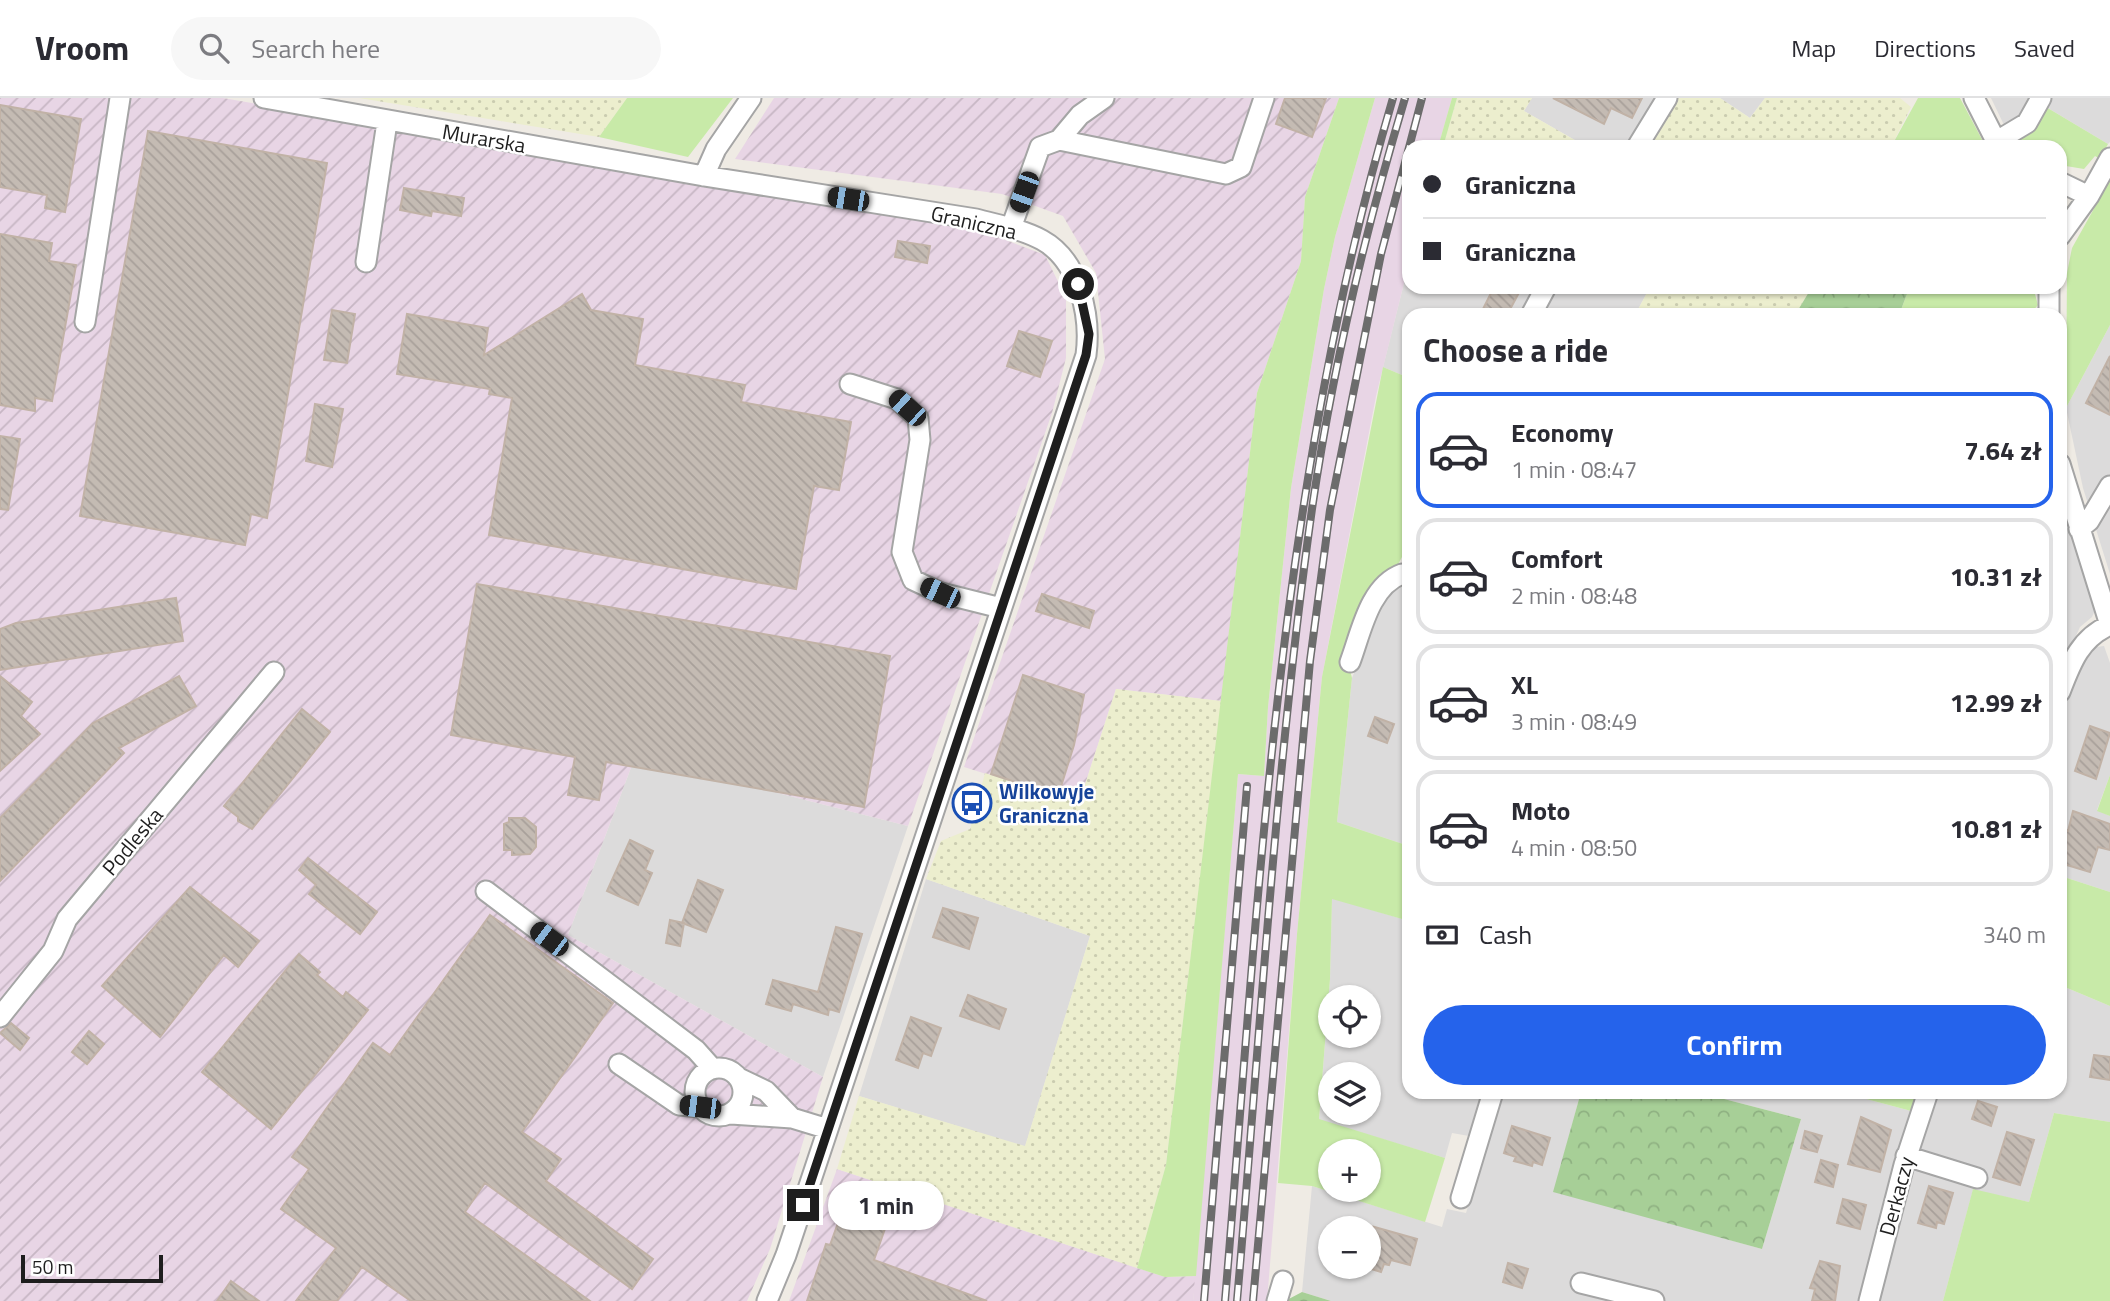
<!DOCTYPE html>
<html lang="en">
<head>
<meta charset="utf-8">
<style>
	:root { --surface:#fff; --page:#f7f7f7; --text:#2b2b33; --muted:#7c7c81; --line:#e1e1e2; --accent:#2563eb }
	body { margin:0; font-family:"Titillium Web",sans-serif; background:var(--page); color:var(--text); height:100vh; display:flex; flex-direction:column; font-size:26px; white-space:nowrap }
	* { box-sizing:border-box; margin:0 }
	p { font-size:23px; color:var(--muted) }
	.icon { flex:none; width:38px; height:38px; fill:none; stroke:currentColor; stroke-width:2; stroke-linecap:round; stroke-linejoin:round }
	.map { position:relative; flex:1; overflow:hidden }
	.panel { position:absolute; left:1402px; top:210px; width:665px; height:791px; display:flex; flex-direction:column; background:var(--surface); border-radius:21px; box-shadow:0 2px 5px #0004 }
	.panel>* { flex:none }
	.top-card { position:absolute; left:1402px; top:42px; width:665px; height:154px; border-radius:21px; box-shadow:0 2px 5px #0004; display:grid; align-content:center; height:154px; padding:0 21px; background:var(--surface) }
	.controls { position:absolute; left:1318px; top:887px; display:grid; gap:14px }
	.controls a { display:grid; place-items:center; width:63px; height:63px; border-radius:50%; background:var(--surface); box-shadow:0 2px 5px #0004; font-size:35px }
	.scale { position:absolute; left:21px; bottom:18px; width:142px; box-sizing:border-box; padding-left:7px; border:4px solid #1e1e1e; border-top:0; font-size:19px; line-height:24px; white-space:nowrap; color:#1e1e1e; -webkit-text-stroke:5px #fff; paint-order:stroke }
	.end { position:absolute; width:32px; height:32px; margin:-16px; border:9px solid #1e1e1e; background:#fff; box-shadow:0 0 0 4px #fff }
	.from { border-radius:50% }
	.bubble { position:absolute; height:49px; border-radius:24px; background:var(--surface); box-shadow:0 2px 5px #0004; font-size:23px; font-weight:700; line-height:49px; text-align:center }
	.car { position:absolute; width:21px; height:42px; margin:-21px -10px; border-radius:9px; box-shadow:0 0 5px 2px #0007; background:linear-gradient(#222 24%,#8ab4d8 0 40%,#222 0 76%,#8ab4d8 0 86%,#222 0) }
	.top-card b { display:flex; align-items:center; gap:24px; height:66px; font-size:26px }
	.top-card b+b { border-top:2px solid var(--line) }
	.top-card i { width:18px; height:18px; background:var(--text) }
	ul { padding:0; list-style:none }
	li { display:flex; align-items:center; gap:21px; height:116px; margin:0 14px 10px; padding:0 7px; border:4px solid var(--line); border-radius:21px }
	li div { flex:1 }
	li b { display:block; font-size:26px }
	li em { font-style:normal; font-weight:700 }
	li.active { border-color:var(--accent) }
	li>.icon { width:63px; height:63px; stroke-width:1.5 }
	h2 { padding:0 21px; font-size:32px; line-height:84px }
	.pay { display:flex; align-items:center; gap:18px; height:77px; padding:0 21px; font-size:26px }
	.pay p { margin-inline-start:auto }
	.cta { display:flex; gap:14px; margin-top:auto; padding:14px 21px }
	.cta a { flex:1; height:80px; border-radius:42px; background:var(--accent); color:#fff; font-size:28px; font-weight:700; line-height:80px; text-align:center }
	header { display:flex; align-items:center; gap:42px; box-sizing:border-box; height:98px; padding:0 35px; background:var(--surface); border-bottom:2px solid var(--line) }
	header strong { font-size:33px }
	nav { display:flex; gap:38px; margin-inline-start:auto; font-size:24px }
	.search { width:490px; height:63px; background:var(--page); display:flex; align-items:center; gap:18px; box-sizing:border-box; padding:0 24px; border-radius:38px; color:var(--muted); font-size:26px }
	.map>svg:first-child { display:block }
	.residential { fill:#dcdbdb; fill-rule:evenodd }
	.industrial { fill:url(#industrial-furrows) }
	.railway { fill:#e8d5e5 }
	.farmland { fill:url(#farmland-dots) }
	.grass { fill:#c8eaa8; fill-rule:evenodd }
	.forest { fill:url(#forest-crowns) }
	.building { fill:url(#building-back-hatch); stroke:#c1b2a6; stroke-width:2 }
	.lines { fill:none; stroke-linecap:round; stroke-linejoin:round }
	.minor-casing { stroke:#a5a5a5; stroke-width:23 }
	.minor { stroke:#fff; stroke-width:19 }
	.rail-casing { stroke:#6c6c6c; stroke-width:8 }
	.rail { stroke:#fff; stroke-width:5; stroke-dasharray:16; stroke-linecap:butt }
	.route { stroke:#1e1e1e; stroke-width:9 }
	.labels { text-anchor:middle; dominant-baseline:central; stroke-width:5; stroke-linejoin:round; paint-order:stroke }
	.street-label { font-size:21px; fill:#1e1e1e; stroke:#fff }
	.transit-label { font-size:21px; font-weight:bold; fill:#164399; stroke:#fff; text-anchor:start }
</style>
</head>
<body>
<header>
<strong>Vroom</strong>
<div class="search"><svg class="icon" aria-label="search" viewBox="0 0 24 24"><circle cx="10" cy="10" r="6"/><path d="M15 15l6 6"/></svg>Search here</div>
<nav><a>Map</a><a>Directions</a><a>Saved</a></nav>
</header>
<div class="map">
<svg width="2110" height="1203" viewBox="0 0 2110 1203">
	<defs>
		<pattern id="industrial-furrows" width="10" height="10" patternUnits="userSpaceOnUse" patternTransform="scale(1.75)"><rect width="10" height="10" fill="#e8d5e5"/><path d="M-1 1l2-2M0 10L10 0M9 11l2-2" fill="none" stroke="#c7b6c4"/></pattern>
		<pattern id="farmland-dots" width="8" height="8" patternUnits="userSpaceOnUse" patternTransform="scale(1.75)"><rect width="8" height="8" fill="#eceece"/><path d="M2 2h.1M6 6h.1" fill="none" stroke="#caccb0" stroke-width="1.8" stroke-linecap="round"/></pattern>
		<pattern id="forest-crowns" width="20" height="18" patternUnits="userSpaceOnUse" patternTransform="scale(1.75)"><rect width="20" height="18" fill="#a7cf97"/><path d="M2 6a3 3 0 1 1 6 0M12 15a3 3 0 1 1 6 0" fill="none" stroke="#8fb182"/></pattern>
		<pattern id="building-back-hatch" width="6" height="6" patternUnits="userSpaceOnUse" patternTransform="scale(1.75)"><rect width="6" height="6" fill="#c4bbb3"/><path d="M-1 5l2 2M0 0l6 6M5-1l2 2" fill="none" stroke="#a8a09a"/></pattern>
	</defs>
	<rect width="100%" height="100%" fill="#efebe4"/>
	<path class="residential" d="M 1532,0 L 1654,0 L 1628,49 L 1587,49 L 1524,13 Z
		M 1720,0 L 1765,0 L 1750,20 Z
		M 1991,0 L 2110,0 L 2110,44 L 2108,46 L 2031,0 L 2021,21 L 2005,29 Z
		M 1409,165 L 1409,189 L 1540,189 L 1525,217 L 1409,217 L 1409,280 L 1383,269 Z
		M 1553,189 L 1650,189 L 1635,217 L 1537,217 Z
		M 2110,227 L 2110,476 L 2083,390 L 2066,310 Z
		M 2060,402 L 2096,510 L 2092,519 L 2080,529 L 2060,573 Z
		M 1398,487 L 1409,491 L 1409,748 L 1337,724 L 1352,580 L 1386,493 Z
		M 2104,548 L 2110,565 L 2110,677 L 2097,712 L 2110,718 L 2110,794 L 2067,780 L 2060,803 L 2060,614 L 2089,550 Z
		M 635,659 L 908,728 L 823,979 L 568,837 Z
		M 926,781 L 1090,838 L 1025,1049 L 859,998 Z
		M 1332,800 L 1409,823 L 1409,994 L 1484,994 L 1469,1038 L 1452,1035 L 1445,1060 L 1319,1022 L 1330,881 ZM 1330,900 L 1368,900 L 1368,938 L 1330,938 ZM 1330,976 L 1368,976 L 1368,1015 L 1330,1015 Z
		M 2060,887 L 2110,908 L 2110,1024 L 2054,1015 L 2029,1104 L 1973,1092 L 1943,1203 L 1875,1203 L 1935,994 L 2060,994 Z
		M 1503,994 L 1581,994 L 1554,1093 L 1762,1151 L 1801,1021 L 1697,994 L 1840,994 L 1915,1014 L 1889,1087 L 1859,1203 L 1331,1203 L 1302,1194 L 1312,1088 L 1442,1129 L 1447,1111 L 1466,1115 ZM 1330,1130 L 1368,1130 L 1368,1169 L 1330,1169 Z"/>
	<path class="industrial" d="M 0,0 L 223,0 L 982,133 L 1045,157 L 1066,200 L 1066,260 L 1052,315 L 908,728 L 635,659 L 568,837 L 823,979 L 770,1151 L 747,1203 L 0,1203 Z
		M 774,0 L 1339,0 L 1305,99 L 1301,163 L 1257,295 L 1221,603 L 1116,591 L 1079,705 L 964,669 L 1105,261 L 1096,175 L 1063,118 L 1002,96 L 735,61 Z
		M 837,1071 L 1165,1179 L 1196,1178 L 1193,1203 L 789,1203 Z"/>
	<path class="railway" d="M 1375,0 L 1452,0 L 1438,49 L 1409,49 L 1409,165 L 1376,298 L 1322,579 L 1297,836 L 1267,1203 L 1193,1203 L 1238,676 L 1264,678 L 1268,609 L 1291,390 L 1324,191 L 1335,139 Z"/>
	<path class="farmland" d="M 359,0 L 627,0 L 599,39 Z
		M 1457,0 L 1532,0 L 1524,13 L 1587,49 L 1443,49 Z
		M 1675,0 L 1720,0 L 1750,20 L 1765,0 L 1900,0 L 1911,9 L 1891,49 L 1644,49 Z
		M 1650,189 L 1812,189 L 1795,217 L 1635,217 Z
		M 1116,591 L 1221,603 L 1166,1067 L 1137,1170 L 837,1071 L 859,998 L 1025,1048 L 1090,838 L 926,781 L 941,743 L 970,731 L 985,675 L 1079,705 Z"/>
	<path class="grass" d="M 627,0 L 733,0 L 688,59 L 599,39 Z
		M 1339,0 L 1375,0 L 1335,139 L 1324,191 L 1291,390 L 1268,609 L 1264,678 L 1238,676 L 1196,1178 L 1165,1179 L 1137,1170 L 1166,1067 L 1257,295 L 1301,163 L 1305,99 Z
		M 1452,0 L 1457,0 L 1443,49 L 1438,49 Z
		M 1918,0 L 1960,0 L 1986,49 L 1891,49 Z
		M 2041,6 L 2108,46 L 2100,61 L 2095,58 L 2084,71 L 2060,67 L 2060,49 L 2014,49 L 2012,43 Z
		M 2110,82 L 2110,227 L 2066,310 L 2067,175 L 2072,150 Z
		M 1900,189 L 2033,189 L 2038,207 L 2029,217 L 1899,217 L 1907,196 Z
		M 1383,269 L 1409,280 L 1409,446 L 1347,561 L 1352,580 L 1337,724 L 1409,748 L 1409,823 L 1332,801 L 1330,881 L 1319,1021 L 1445,1060 L 1425,1124 L 1312,1088 L 1278,1085 L 1297,836 L 1322,579 ZM 1330,1054 L 1368,1054 L 1368,1092 L 1330,1092 Z
		M 2110,677 L 2110,718 L 2097,713 Z
		M 2067,780 L 2110,794 L 2110,908 L 2060,887 L 2060,803 Z
		M 1840,994 L 1921,994 L 1915,1014 Z
		M 2054,1015 L 2110,1024 L 2110,1203 L 1943,1203 L 1973,1091 L 2029,1104 Z"/>
	<path class="forest" d="M 1812,189 L 1900,189 L 1907,196 L 1899,217 L 1795,217 Z
		M 1581,994 L 1697,994 L 1801,1021 L 1762,1151 L 1553,1094 Z
		M 1302,1194 L 1331,1203 L 1285,1203 Z"/>
	<path class="building" d="M 1285,0 L 1326,0 L 1312,39 L 1276,26 Z
		M 1553,0 L 1642,0 L 1632,20 L 1611,10 L 1604,26 Z
		M 0,7 L 81,21 L 65,114 L 45,110 L 47,97 L 0,89 Z
		M 148,33 L 327,65 L 267,420 L 251,416 L 245,447 L 80,418 Z
		M 404,90 L 464,100 L 461,118 L 432,113 L 431,118 L 400,112 Z
		M 0,136 L 52,145 L 49,163 L 76,167 L 52,303 L 35,300 L 35,313 L 0,307 Z
		M 898,143 L 930,148 L 927,165 L 895,159 Z
		M 1494,189 L 1522,189 L 1507,217 L 1480,217 Z
		M 582,196 L 591,212 L 643,221 L 635,267 L 745,287 L 741,304 L 851,324 L 839,392 L 814,388 L 796,491 L 489,437 L 512,300 L 489,296 L 490,291 L 397,276 L 407,216 L 488,230 L 484,257 Z
		M 332,212 L 355,216 L 347,265 L 324,262 Z
		M 1019,233 L 1052,243 L 1040,279 L 1007,268 Z
		M 2110,258 L 2110,317 L 2086,305 Z
		M 315,306 L 343,311 L 332,369 L 306,363 Z
		M 0,338 L 20,341 L 8,412 L 0,411 Z
		M 477,486 L 890,558 L 864,709 L 606,664 L 599,702 L 568,697 L 575,659 L 451,637 Z
		M 1042,496 L 1094,513 L 1089,530 L 1036,513 Z
		M 176,500 L 183,543 L 0,572 L 0,531 L 16,525 Z
		M 1023,577 L 1084,597 L 1074,647 L 1058,698 L 991,676 Z
		M 0,578 L 32,604 L 21,618 L 40,636 L 0,673 Z
		M 179,578 L 196,608 L 119,650 L 124,655 L 0,783 L 0,720 L 93,625 Z
		M 302,611 L 330,634 L 252,731 L 238,723 L 238,719 L 224,708 Z
		M 1375,619 L 1394,626 L 1387,645 L 1368,638 Z
		M 2090,628 L 2110,635 L 2096,681 L 2075,673 Z
		M 2073,713 L 2110,726 L 2110,752 L 2098,749 L 2090,774 L 2060,765 L 2060,730 L 2068,733 Z
		M 509,720 L 525,720 L 536,729 L 536,749 L 530,756 L 512,757 L 512,752 L 504,752 L 504,726 L 509,724 Z
		M 630,742 L 653,753 L 645,772 L 652,775 L 638,807 L 607,793 Z
		M 308,760 L 377,814 L 360,836 L 309,796 L 316,787 L 299,772 Z
		M 698,782 L 723,792 L 706,834 L 682,825 Z
		M 190,789 L 259,843 L 238,869 L 224,857 L 160,939 L 102,888 Z
		M 943,810 L 978,820 L 969,851 L 933,839 Z
		M 490,817 L 613,905 L 522,1034 L 561,1061 L 546,1083 L 653,1161 L 632,1191 L 485,1085 L 465,1114 L 590,1203 L 411,1203 L 362,1169 L 337,1203 L 296,1203 L 336,1150 L 281,1111 L 309,1071 L 292,1059 L 373,945 L 390,957 Z
		M 670,822 L 684,825 L 680,848 L 666,845 Z
		M 836,829 L 862,836 L 839,914 L 829,911 L 828,917 L 793,906 L 791,913 L 766,906 L 773,882 L 818,894 Z
		M 299,856 L 320,874 L 317,877 L 343,899 L 346,894 L 368,912 L 271,1031 L 202,974 Z
		M 968,897 L 1006,911 L 999,931 L 960,918 Z
		M 911,919 L 941,930 L 931,958 L 923,955 L 918,970 L 896,962 Z
		M 11,925 L 29,940 L 20,952 L 0,935 Z
		M 89,933 L 104,946 L 87,966 L 72,954 Z
		M 2094,957 L 2110,959 L 2110,982 L 2090,979 Z
		M 1978,1003 L 1997,1009 L 1991,1028 L 1972,1021 Z
		M 1861,1019 L 1891,1032 L 1880,1074 L 1848,1066 Z
		M 1512,1028 L 1550,1040 L 1542,1067 L 1533,1064 L 1532,1068 L 1514,1063 L 1516,1059 L 1504,1055 Z
		M 1805,1033 L 1822,1038 L 1817,1054 L 1801,1050 Z
		M 2007,1034 L 2034,1042 L 2020,1087 L 1993,1079 Z
		M 1821,1062 L 1838,1067 L 1833,1089 L 1815,1084 Z
		M 1929,1088 L 1953,1095 L 1944,1126 L 1937,1124 L 1936,1130 L 1918,1125 Z
		M 851,1089 L 894,1105 L 874,1162 L 987,1203 L 807,1203 L 826,1146 L 830,1147 Z
		M 1843,1101 L 1866,1107 L 1860,1131 L 1837,1125 Z
		M 1371,1128 L 1417,1141 L 1410,1167 L 1391,1162 L 1389,1167 L 1384,1166 L 1381,1174 L 1368,1170 Z
		M 1820,1163 L 1840,1168 L 1835,1203 L 1812,1203 L 1815,1191 L 1810,1190 Z
		M 1508,1165 L 1528,1171 L 1522,1190 L 1503,1184 Z
		M 231,1183 L 259,1203 L 217,1203 Z"/>
	<g class="lines">
		<defs>
			<path id="minor" d="M 264,0 L 704,78 L 976,121 C 998,127 1022,131 1042,142 C 1080,163 1091,219 1086,257 L 786,1157 L 767,1203
				M 1974,0 L 1999,49
				M 1059,42 L 1080,17 L 1104,0
				M 1997,43 L 2027,25 L 2041,0
				M 1637,49 L 1667,0
				M 704,78 L 716,51 L 751,0
				M 2060,84 L 2089,98
				M 1011,130 L 1040,49 L 1059,42 L 1226,76 L 1241,69 L 1264,0
				M 2060,138 L 2089,98 L 2110,60
				M 366,164 L 387,24
				M 2049,189 L 2049,217
				M 1531,217 L 1546,189
				M 85,224 L 120,0
				M 850,286 L 897,301 L 918,320 L 920,342 L 902,454 L 913,482 L 941,495 L 1001,510
				M 2060,366 L 2110,527
				M 2079,431 L 2089,423 L 2110,388
				M 1350,564 C 1361,535 1369,488 1402,476
				M 2060,594 C 2071,565 2080,540 2110,527
				M 486,793 L 696,952 L 713,971
				M 0,919 L 53,853 L 67,821 L 274,574
				M 619,966 L 679,1007 L 700,1009
				M695 994a24 24 0 1 1 48 0a24 24 0 1 1-48 0Z
				M 739,980 L 766,993 L 792,1020
				M 731,1016 L 792,1020 L 828,1031
				M 1906,1058 L 1977,1080
				M 1461,1100 L 1493,994
				M 1581,1185 L 1654,1203
				M 1277,1203 L 1283,1183
				M 1869,1203 L 1904,1067 L 1928,994"/>
		</defs>
		<use href="#minor" class="minor-casing"/>
		<use href="#minor" class="minor"/>
		<defs>
			<path id="rail" d="M 1204,1203 L 1247,688
				M 1225,1203 C 1259,799 1277,391 1393,0
				M 1237,1203 C 1260,939 1275,674 1312,411 C 1332,273 1365,134 1405,0
				M 1253,1203 L 1310,563 L 1330,412 L 1381,156 L 1422,0"/>
		</defs>
		<use href="#rail" class="rail-casing"/>
		<use href="#rail" class="rail"/>
	</g>
	<g class="lines">
		<path class="route" d="M 803,1107 L 1086,257 L 1089,236 L 1078,186"/>
	</g>
	<defs>
		<symbol id="bus-ring" viewBox="-11 -11 22 22"><circle r="9.5" fill="#fff" stroke="#1a4fb4" stroke-width="1.5"/><path d="M-5-6H5V4H4V6H2V4H-2V6H-4V4H-5ZM-3.5-4V0h7V-4ZM-3.5 1.2v1.5H-2V1.2ZM2 1.2v1.5H3.5V1.2Z" fill="#1a4fb4"/></symbol>
	</defs>
	<g fill-rule="evenodd">
		<use href="#bus-ring" x="950" y="683" width="44" height="44"/>
	</g>
	<g class="labels">
		<g class="street-label">
			<text transform="translate(484 40) rotate(10)">Murarska</text>
			<text transform="translate(974 124) rotate(13)">Graniczna</text>
			<text transform="translate(132 743) rotate(-50)">Podleska</text>
			<text transform="translate(1896 1098) rotate(-75)">Derkaczy</text>
		</g>
		<g class="transit-label">
			<text x="999" y="693">Wilkowyje<tspan x="999" dy="24">Graniczna</tspan></text>
		</g>
	</g>
</svg>
<div class="controls">
<a><svg class="icon" aria-label="locate" viewBox="0 0 24 24"><circle cx="12" cy="12" r="6"/><path d="M12 2v4M12 18v4M2 12h4M18 12h4"/></svg></a>
<a><svg class="icon" aria-label="layers" viewBox="0 0 24 24"><path d="M12 4l9 5-9 5-9-5zM3 14l9 5 9-5"/></svg></a>
<a>+</a>
<a>−</a>
</div>
<div class="scale">50 m</div>
<i class="end from" style="left:1078px;top:186px"></i>
<i class="end" style="left:803px;top:1107px"></i>
<div class="bubble" style="left:828px;top:1083px;width:116px">1 min</div>
<i class="car" style="left:1024px;top:94px;rotate:200deg"></i>
<i class="car" style="left:848px;top:101px;rotate:279deg"></i>
<i class="car" style="left:907px;top:310px;rotate:312deg"></i>
<i class="car" style="left:940px;top:495px;rotate:295deg"></i>
<i class="car" style="left:549px;top:841px;rotate:307deg"></i>
<i class="car" style="left:700px;top:1009px;rotate:277deg"></i>
<div class="top-card">
<b><i class="from"></i>Graniczna</b>
<b><i></i>Graniczna</b>
</div>
<section class="panel">
<h2>Choose a ride</h2>
<ul>
<li class="active"><svg class="icon" aria-label="car" viewBox="0 0 24 24"><path d="M5 17H2v-5l4-1 3-4h7l3 4 3 1v5h-3M9 17h6M6 11h13"/><circle cx="7" cy="17" r="2"/><circle cx="17" cy="17" r="2"/></svg><div><b>Economy</b><p>1 min · 08:47</p></div><em>7.64 zł</em></li>
<li><svg class="icon" aria-label="car" viewBox="0 0 24 24"><path d="M5 17H2v-5l4-1 3-4h7l3 4 3 1v5h-3M9 17h6M6 11h13"/><circle cx="7" cy="17" r="2"/><circle cx="17" cy="17" r="2"/></svg><div><b>Comfort</b><p>2 min · 08:48</p></div><em>10.31 zł</em></li>
<li><svg class="icon" aria-label="car" viewBox="0 0 24 24"><path d="M5 17H2v-5l4-1 3-4h7l3 4 3 1v5h-3M9 17h6M6 11h13"/><circle cx="7" cy="17" r="2"/><circle cx="17" cy="17" r="2"/></svg><div><b>XL</b><p>3 min · 08:49</p></div><em>12.99 zł</em></li>
<li><svg class="icon" aria-label="car" viewBox="0 0 24 24"><path d="M5 17H2v-5l4-1 3-4h7l3 4 3 1v5h-3M9 17h6M6 11h13"/><circle cx="7" cy="17" r="2"/><circle cx="17" cy="17" r="2"/></svg><div><b>Moto</b><p>4 min · 08:50</p></div><em>10.81 zł</em></li>
</ul>
<div class="pay"><svg class="icon" aria-label="cash" viewBox="0 0 24 24"><path d="M3 7h18v10H3z"/><circle cx="12" cy="12" r="2"/></svg>Cash<p>340 m</p></div>
<div class="cta"><a>Confirm</a></div>
</section>
</div>
</body>
</html>
